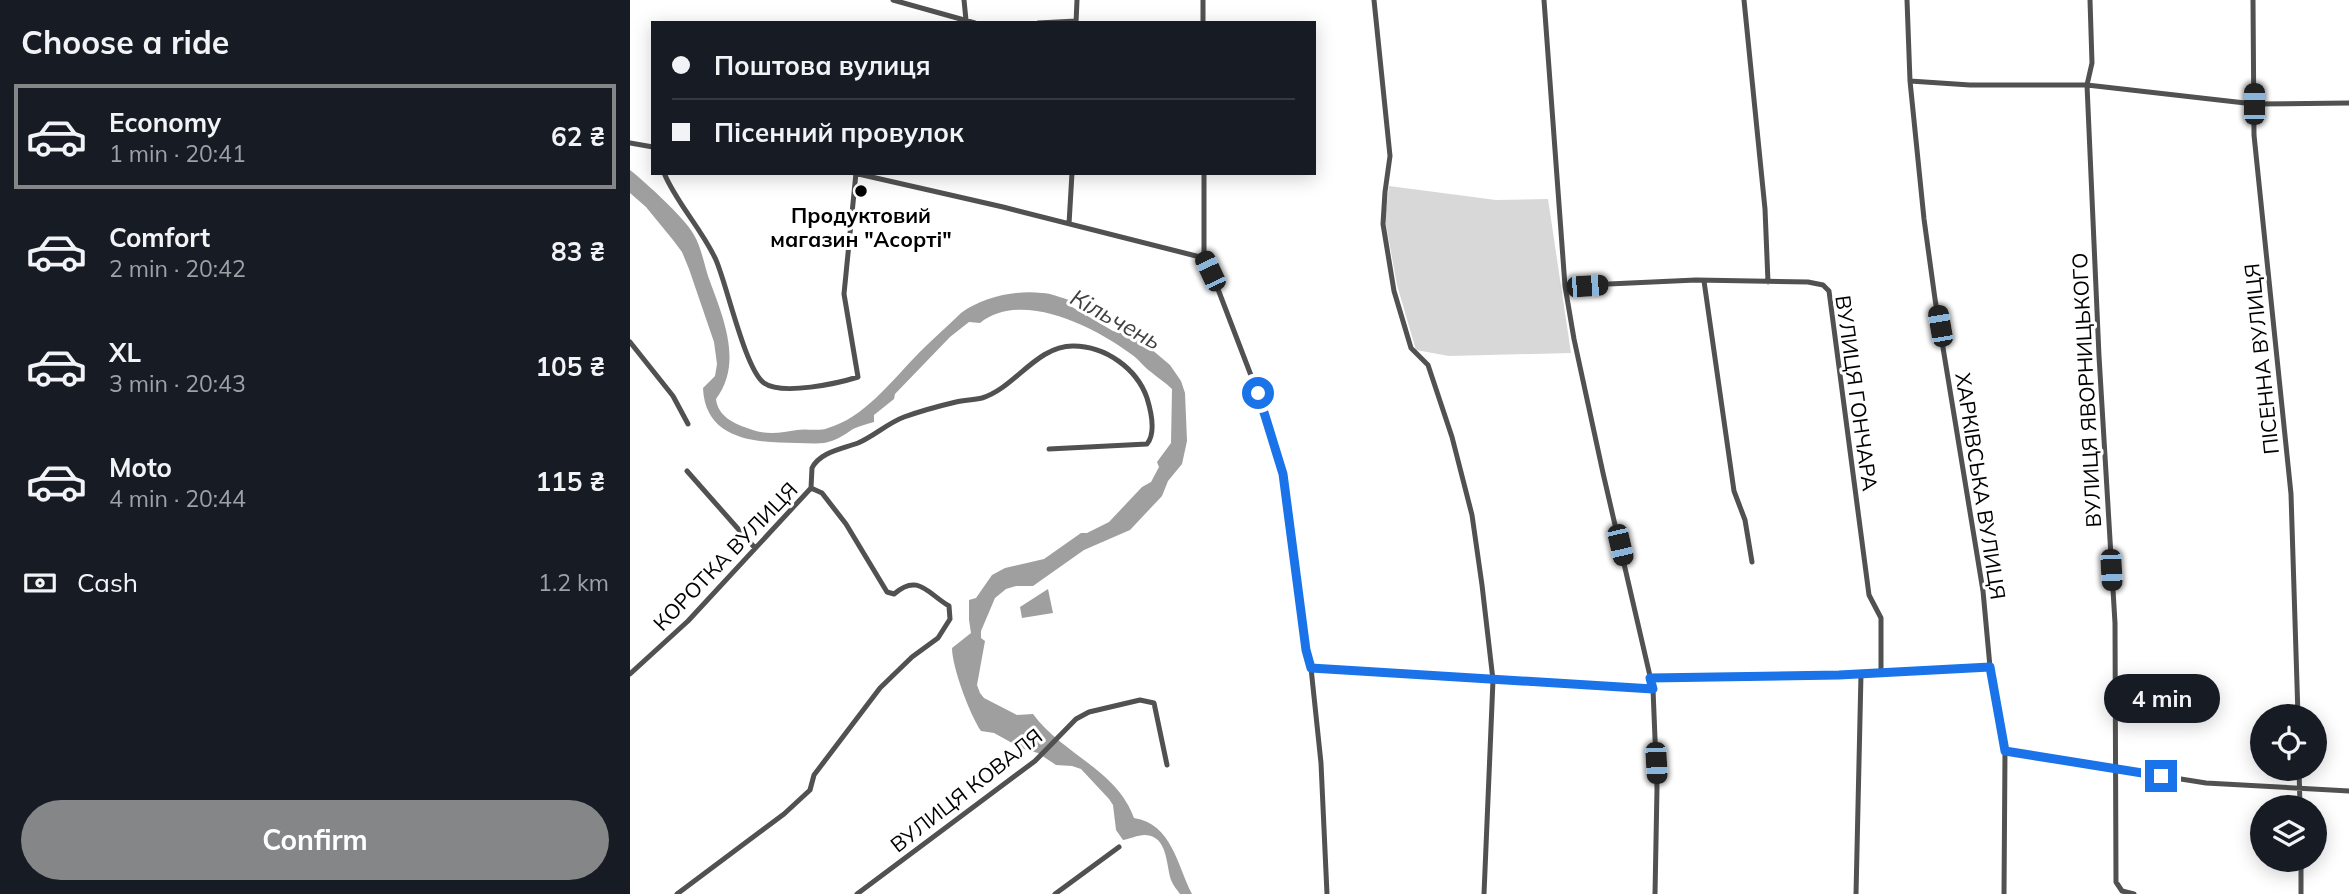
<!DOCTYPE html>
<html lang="en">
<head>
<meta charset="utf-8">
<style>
	:root { --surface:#171b24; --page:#242831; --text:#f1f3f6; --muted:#9ea1a6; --line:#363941; --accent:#858687 }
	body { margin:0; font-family:Mulish,sans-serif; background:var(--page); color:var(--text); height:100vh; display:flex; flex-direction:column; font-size:26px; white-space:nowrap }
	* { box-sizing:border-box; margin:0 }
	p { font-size:23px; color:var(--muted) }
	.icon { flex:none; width:38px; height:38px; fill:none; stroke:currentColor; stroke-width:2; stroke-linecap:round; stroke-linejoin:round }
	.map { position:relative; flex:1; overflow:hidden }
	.details { display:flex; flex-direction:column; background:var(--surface); width:630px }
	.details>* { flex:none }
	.hud { position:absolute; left:21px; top:21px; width:665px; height:154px; border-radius:0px; box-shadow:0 4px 18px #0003; display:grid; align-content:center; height:154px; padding:0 21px; background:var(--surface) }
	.tools { position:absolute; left:1620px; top:704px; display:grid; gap:14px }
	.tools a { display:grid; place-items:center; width:77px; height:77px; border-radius:50%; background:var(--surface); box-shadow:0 4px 18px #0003; font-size:35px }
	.end { position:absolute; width:32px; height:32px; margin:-16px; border:9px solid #1a73e8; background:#fff; box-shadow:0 0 0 4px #fff }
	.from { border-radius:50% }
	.bubble { position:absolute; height:49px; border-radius:24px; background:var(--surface); box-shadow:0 4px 18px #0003; font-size:23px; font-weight:700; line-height:49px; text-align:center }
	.car { position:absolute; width:21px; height:42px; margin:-21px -10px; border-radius:9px; box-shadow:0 0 5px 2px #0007; background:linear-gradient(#222 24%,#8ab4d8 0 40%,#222 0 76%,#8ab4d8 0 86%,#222 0) }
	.hud b { display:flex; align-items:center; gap:24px; height:66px; font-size:26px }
	.hud b+b { border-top:2px solid var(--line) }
	.hud i { width:18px; height:18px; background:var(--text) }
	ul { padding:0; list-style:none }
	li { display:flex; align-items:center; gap:21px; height:105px; margin:0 14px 10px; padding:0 7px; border:4px solid transparent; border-radius:0px }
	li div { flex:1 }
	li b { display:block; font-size:26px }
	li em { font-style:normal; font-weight:700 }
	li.on { border-color:var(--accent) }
	li>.icon { width:63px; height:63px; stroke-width:1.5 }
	h2 { padding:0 21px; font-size:32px; line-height:84px }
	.pay { display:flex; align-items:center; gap:18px; height:77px; padding:0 21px; font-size:26px }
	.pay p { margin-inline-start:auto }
	.action { display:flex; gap:14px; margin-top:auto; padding:14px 21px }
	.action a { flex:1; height:80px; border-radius:42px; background:var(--accent); color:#fff; font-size:28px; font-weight:700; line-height:80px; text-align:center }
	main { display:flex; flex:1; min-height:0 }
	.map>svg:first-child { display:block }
	.green { fill:#d8d8d8 }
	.water { fill:#9f9f9f }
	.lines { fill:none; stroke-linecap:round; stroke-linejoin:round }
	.minor { stroke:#515151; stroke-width:5 }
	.route { stroke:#1a73e8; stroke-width:9 }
	.poi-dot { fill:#000; stroke:#fff; stroke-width:2.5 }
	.labels { text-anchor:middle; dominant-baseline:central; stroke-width:6; stroke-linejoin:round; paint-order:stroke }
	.poi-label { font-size:21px; font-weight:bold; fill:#000; stroke:#fff }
	.street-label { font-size:21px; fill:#000; stroke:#fff }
	.water-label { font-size:23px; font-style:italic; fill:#404040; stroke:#fff }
</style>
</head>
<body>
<main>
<section class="details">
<h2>Choose a ride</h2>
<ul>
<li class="on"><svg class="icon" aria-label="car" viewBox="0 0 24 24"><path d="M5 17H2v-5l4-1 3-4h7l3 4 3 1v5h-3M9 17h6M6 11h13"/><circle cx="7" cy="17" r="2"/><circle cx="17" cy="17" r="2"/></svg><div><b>Economy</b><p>1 min · 20:41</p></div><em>62 ₴</em></li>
<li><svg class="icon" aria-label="car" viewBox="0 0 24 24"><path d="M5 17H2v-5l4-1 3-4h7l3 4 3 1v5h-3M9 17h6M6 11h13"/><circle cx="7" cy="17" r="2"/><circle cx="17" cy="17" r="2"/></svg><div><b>Comfort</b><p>2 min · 20:42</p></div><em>83 ₴</em></li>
<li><svg class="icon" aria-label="car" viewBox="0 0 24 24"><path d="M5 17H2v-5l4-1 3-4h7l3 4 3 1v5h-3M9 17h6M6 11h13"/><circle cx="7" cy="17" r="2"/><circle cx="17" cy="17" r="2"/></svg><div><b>XL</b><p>3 min · 20:43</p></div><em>105 ₴</em></li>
<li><svg class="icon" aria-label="car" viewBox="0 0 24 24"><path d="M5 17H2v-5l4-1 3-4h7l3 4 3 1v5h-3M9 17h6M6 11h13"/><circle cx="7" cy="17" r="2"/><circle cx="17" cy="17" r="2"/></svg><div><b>Moto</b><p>4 min · 20:44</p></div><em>115 ₴</em></li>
</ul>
<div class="pay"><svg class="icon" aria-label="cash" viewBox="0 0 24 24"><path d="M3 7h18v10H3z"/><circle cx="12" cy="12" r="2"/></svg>Cash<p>1.2 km</p></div>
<div class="action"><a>Confirm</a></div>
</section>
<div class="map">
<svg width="1719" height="894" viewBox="0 0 1719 894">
	<rect width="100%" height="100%" fill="#fff"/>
	<path class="green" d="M 759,186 L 866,200 L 918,199 L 941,353 L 819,356 L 786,350 L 767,285 L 755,219 Z"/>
	<path class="water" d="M 0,170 C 15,182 56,219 64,235 C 71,247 74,263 78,276 C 92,315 114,362 86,399 C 88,417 105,424 120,429 C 135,435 151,433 167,430 C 177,428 188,432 198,428 C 233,418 261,382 285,357 C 299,342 316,328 331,313 C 353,297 385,290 412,293 C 421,293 431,298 440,300 L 442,307 L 483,331 L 507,337 L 540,365 L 551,381 L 555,393 L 557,441 L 552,464 L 538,481 L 532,496 L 500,530 L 454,550 L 403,586 L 386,586 L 376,589 L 365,598 L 351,631 L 351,638 L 355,641 L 347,685 L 350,693 L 354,698 L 387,715 L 403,714 C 431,753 487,770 504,818 C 542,824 547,865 562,894 L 550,894 C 547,890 543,885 541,880 C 536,865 538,836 515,835 C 507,835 500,839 493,840 L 486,830 L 483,805 L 479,799 L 451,769 L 442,766 L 426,765 L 408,753 L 391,748 L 364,733 L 351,731 C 340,715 322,667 322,648 L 341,633 L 339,620 L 339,600 L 346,598 L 362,575 L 375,568 L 414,559 L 451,533 L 457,533 L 479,522 L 512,487 L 521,482 L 529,467 L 527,462 L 541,443 L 542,389 C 535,382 528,378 521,372 C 515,368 511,362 505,357 C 467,328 393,289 350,323 L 339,322 L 320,337 L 265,394 L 264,399 L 244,415 L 244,422 C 237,424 229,426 223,429 C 214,435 206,441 194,443 C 186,444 176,443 167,443 C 126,443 75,440 73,388 L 85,376 L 87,364 L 84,342 L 59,269 L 52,252 L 43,240 L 16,207 L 0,193 Z
		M 418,589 L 423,613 L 392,618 L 390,607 Z"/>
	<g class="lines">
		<path class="minor" d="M 263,0 L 345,23
			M 334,0 L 336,20
			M 573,0 L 573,23
			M 744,0 L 760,156 L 755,192 L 753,224 L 764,291 L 781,348 L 798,365 L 822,437 L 842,515 L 852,585 L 863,680 L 854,894
			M 914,0 L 935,286 L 944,339 L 973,473 L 1023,689 L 1027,788 L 1025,894
			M 1114,0 L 1135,209 L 1138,282
			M 1277,0 L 1280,81 L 1294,219 L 1305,299 L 1353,591 L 1360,667 L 1375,751 L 1374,894
			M 1460,0 L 1462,63 L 1457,85 L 1469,356 L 1485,623 L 1486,882 L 1492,891 L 1504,894
			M 1623,0 L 1624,135 L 1661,494 L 1668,716
			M 408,23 L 446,21
			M 446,23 L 447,0
			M 1280,81 L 1340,85 L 1457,85 L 1624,104 L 1719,103
			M 0,143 L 23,147
			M 34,173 C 47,204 72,229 86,260 C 97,285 115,369 134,383 C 152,396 209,383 228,377 L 214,294 L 226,173
			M 224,173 L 373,207 L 574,258
			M 574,173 L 574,258 L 586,284 L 635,412 L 653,474 L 676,650 L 681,668 L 691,763 L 697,894
			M 439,224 L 442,173
			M 1074,281 L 1104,491 L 1115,520 L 1122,562
			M 935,286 L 1066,280 L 1178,282 L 1193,285 L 1199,291 L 1239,595 L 1251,618 L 1251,674
			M 0,342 L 43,396 L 58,424
			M 57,471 L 125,548
			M 681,668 L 1023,689
			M 0,674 L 58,621 L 181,488 L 182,468 C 190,452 212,449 228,443 C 244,436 258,423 274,417 C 291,411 309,406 326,402 C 334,400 343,400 352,398 C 385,388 406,346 443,346 C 476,346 507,369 517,398 C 521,411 526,433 517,444 L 419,449
			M 1020,678 L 1209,675 L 1360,667
			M 1375,751 L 1576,783 L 1719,791
			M 1669,768 L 1670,807
			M 1671,859 L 1671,894
			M 47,894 L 154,814 L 180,790 L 184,775 L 250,688 L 282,657 L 308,638 L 320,619 L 319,606 C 297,593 288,573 264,594 L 257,592 L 216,524 L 192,493 L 181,488
			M 227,894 L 405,761 L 446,719 L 459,712 L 510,700 L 524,703 L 537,765
			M 425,894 L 489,847
			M 1226,894 L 1231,674"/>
	</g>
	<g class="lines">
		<path class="route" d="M 628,393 L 653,474 L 676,650 L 681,668 L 1023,689 L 1020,678 L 1209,675 L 1360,667 L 1375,751 L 1531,776"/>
	</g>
	<circle class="poi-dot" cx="231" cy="191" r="7"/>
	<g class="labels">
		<g class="poi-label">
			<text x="231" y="215">Продуктовий<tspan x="231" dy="24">магазин "Асорті"</tspan></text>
		</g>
		<g class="street-label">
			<text transform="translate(1631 359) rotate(-96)">ПІСЕННА ВУЛИЦЯ</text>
			<text transform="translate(1456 390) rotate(-93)">ВУЛИЦЯ ЯВОРНИЦЬКОГО</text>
			<text transform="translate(1227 393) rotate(82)">ВУЛИЦЯ ГОНЧАРА</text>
			<text transform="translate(1351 486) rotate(81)">ХАРКІВСЬКА ВУЛИЦЯ</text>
			<text transform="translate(95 556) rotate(-46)">КОРОТКА ВУЛИЦЯ</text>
			<text transform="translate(336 790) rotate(-38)">ВУЛИЦЯ КОВАЛЯ</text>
		</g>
		<g class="water-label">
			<text transform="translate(486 319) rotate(29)">Кільчень</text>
		</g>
	</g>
</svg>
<div class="tools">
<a><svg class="icon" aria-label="locate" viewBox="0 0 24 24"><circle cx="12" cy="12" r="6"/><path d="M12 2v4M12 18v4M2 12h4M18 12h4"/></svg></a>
<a><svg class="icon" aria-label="layers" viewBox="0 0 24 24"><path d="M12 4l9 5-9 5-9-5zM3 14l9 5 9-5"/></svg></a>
</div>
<i class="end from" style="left:628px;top:393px"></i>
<i class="end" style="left:1531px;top:776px"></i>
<div class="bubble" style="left:1474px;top:674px;width:116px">4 min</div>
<i class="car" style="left:1624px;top:104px;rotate:0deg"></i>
<i class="car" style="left:580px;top:271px;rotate:335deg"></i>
<i class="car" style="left:957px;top:286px;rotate:86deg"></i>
<i class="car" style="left:1310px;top:326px;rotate:350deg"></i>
<i class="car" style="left:990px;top:545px;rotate:167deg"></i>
<i class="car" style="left:1481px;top:570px;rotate:177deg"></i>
<i class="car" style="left:1026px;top:763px;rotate:177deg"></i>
<div class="hud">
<b><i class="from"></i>Поштова вулиця</b>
<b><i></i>Пісенний провулок</b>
</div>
</div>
</main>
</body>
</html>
